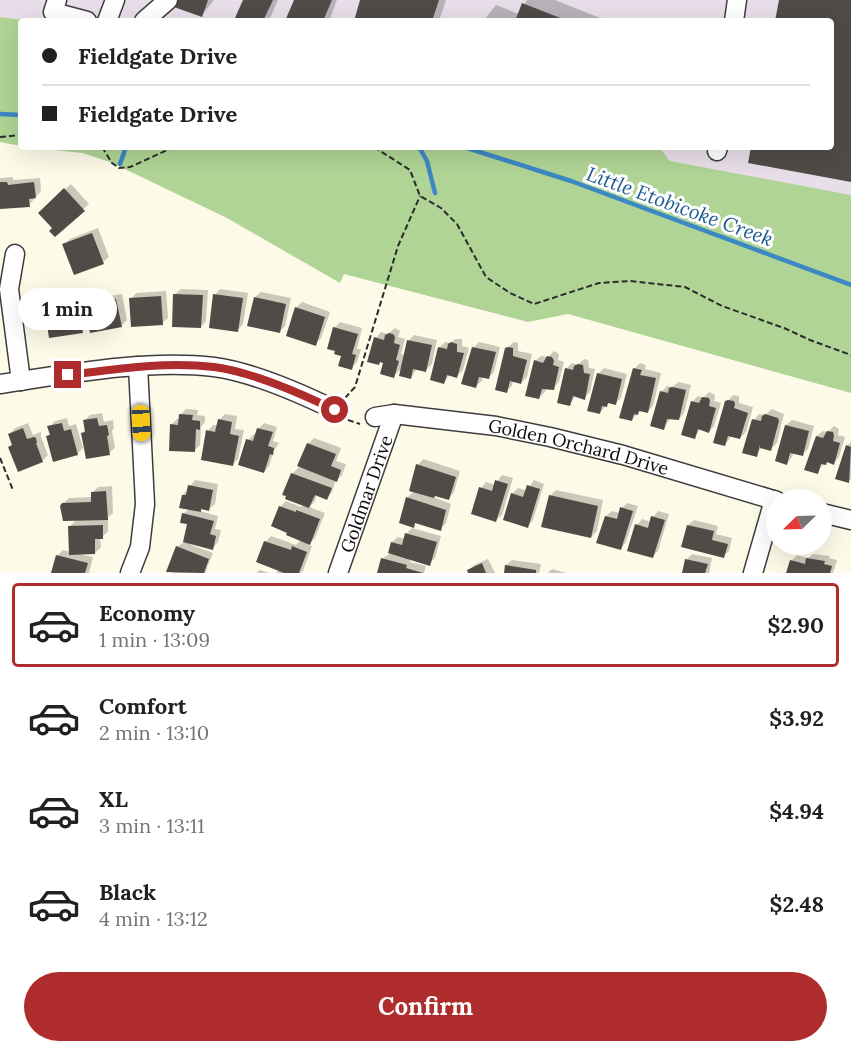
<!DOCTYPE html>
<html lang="en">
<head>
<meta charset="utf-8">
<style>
	:root { --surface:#fff; --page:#f2f2f2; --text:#202124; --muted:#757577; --line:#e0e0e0; --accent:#af2c2d }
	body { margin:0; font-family:Lora,serif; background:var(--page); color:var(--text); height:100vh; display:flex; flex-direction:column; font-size:22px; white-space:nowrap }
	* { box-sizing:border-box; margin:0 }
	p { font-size:20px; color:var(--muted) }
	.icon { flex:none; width:33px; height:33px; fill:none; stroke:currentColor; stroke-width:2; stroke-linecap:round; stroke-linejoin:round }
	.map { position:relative; height:573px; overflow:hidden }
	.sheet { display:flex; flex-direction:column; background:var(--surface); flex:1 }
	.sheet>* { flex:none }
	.top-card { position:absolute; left:18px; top:18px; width:816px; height:132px; border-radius:6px; box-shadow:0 6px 24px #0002; display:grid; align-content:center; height:132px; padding:0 24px; background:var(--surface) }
	.needle { width:39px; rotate:247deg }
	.tools { position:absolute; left:766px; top:489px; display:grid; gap:12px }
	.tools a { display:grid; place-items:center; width:66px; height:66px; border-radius:50%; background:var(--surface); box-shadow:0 6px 24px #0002; font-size:30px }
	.end { position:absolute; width:27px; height:27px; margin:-14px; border:8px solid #af2c2d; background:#fff; box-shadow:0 0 0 3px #fff }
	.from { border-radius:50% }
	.bubble { position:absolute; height:42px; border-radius:21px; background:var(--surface); box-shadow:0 6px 24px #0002; font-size:20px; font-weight:800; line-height:42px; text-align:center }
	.car { position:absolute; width:18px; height:36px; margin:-18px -9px; border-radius:8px; box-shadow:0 0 4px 2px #0007; background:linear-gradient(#f5c518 24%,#345 0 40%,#f5c518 0 76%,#345 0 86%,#f5c518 0) }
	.top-card b { display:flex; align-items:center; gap:21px; height:57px; font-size:22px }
	.top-card b+b { border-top:2px solid var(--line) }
	.top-card i { width:15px; height:15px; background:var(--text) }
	ul { padding:10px 0 0; list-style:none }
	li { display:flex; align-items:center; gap:18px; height:84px; margin:0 12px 9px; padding:0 12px; border:3px solid transparent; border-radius:6px }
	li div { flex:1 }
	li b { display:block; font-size:22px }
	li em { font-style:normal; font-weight:800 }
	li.current { border-color:var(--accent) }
	li>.icon { width:54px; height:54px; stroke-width:1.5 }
	.action { display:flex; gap:12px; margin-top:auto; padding:12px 24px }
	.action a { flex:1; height:69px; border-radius:36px; background:var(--accent); color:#fff; font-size:24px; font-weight:800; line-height:69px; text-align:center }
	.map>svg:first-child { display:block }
	.industrial { fill:#e8dee9 }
	.forest { fill:#afd495 }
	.shadow { fill:#0003 }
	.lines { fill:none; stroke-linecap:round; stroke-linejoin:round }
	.stream { stroke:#3c88c4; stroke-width:4.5 }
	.building { fill:#514b47 }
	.minor-casing { stroke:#3d3d3d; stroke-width:21 }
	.path { stroke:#2c2c2c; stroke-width:2; stroke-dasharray:6 3; stroke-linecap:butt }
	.minor { stroke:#fff; stroke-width:18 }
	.route { stroke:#af2c2d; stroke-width:8 }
	.labels { text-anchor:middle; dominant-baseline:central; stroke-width:6; stroke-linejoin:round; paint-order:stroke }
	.street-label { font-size:18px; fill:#0a0a0a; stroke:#fff }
	.water-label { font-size:20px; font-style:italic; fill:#1d5a92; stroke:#fff }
</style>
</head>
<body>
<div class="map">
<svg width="851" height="573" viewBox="0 0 851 573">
	<rect width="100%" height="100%" fill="#fefae8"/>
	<path class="industrial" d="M 0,0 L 851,0 L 851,199 L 670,161 L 659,147 L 831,147 L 831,21 L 33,21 L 0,17 Z"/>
	<path class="forest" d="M 0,17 L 33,21 L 21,21 L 21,146 L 0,142 Z
		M 26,147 L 659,147 L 670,161 L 851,195 L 851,393 L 568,314 L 528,322 L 344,274 L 340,283 L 227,218 L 110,162 L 82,153 Z"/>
	<path class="shadow" d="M 178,0 L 214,0 L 202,15 Z
		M 245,0 L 278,0 L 271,16 L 266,21 L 245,21 Z
		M 296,0 L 337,0 L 329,21 L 287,21 Z
		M 362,0 L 446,0 L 439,21 L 355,21 Z
		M 527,0 L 555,0 L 608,21 L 483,21 L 496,5 L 519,14 Z
		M 13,177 L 13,180 L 40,178 L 41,191 L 29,205 L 0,208 L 0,178 Z
		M 71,184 L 89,204 L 55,235 L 45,207 Z
		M 98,228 L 109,257 L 103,262 L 75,273 L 64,245 L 70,239 Z
		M 181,289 L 208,290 L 206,321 L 201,327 L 175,294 Z
		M 220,289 L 248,293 L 243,324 L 238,330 L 215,295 Z
		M 166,291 L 168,318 L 162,323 L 131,299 L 136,293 Z
		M 261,292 L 291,298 L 285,326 L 279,332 L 255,297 Z
		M 122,294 L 127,320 L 121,326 L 90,323 L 82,331 L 46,306 L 52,300 L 83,295 L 85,307 L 92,299 Z
		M 302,302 L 330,312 L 321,338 L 315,344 L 296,308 Z
		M 340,322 L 362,328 L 357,349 L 361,349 L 357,362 L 351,368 L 343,354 L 334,328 Z
		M 395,328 L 400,331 L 398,337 L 405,339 L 401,354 L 405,355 L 408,341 L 414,335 L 437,340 L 432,364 L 426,370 L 417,368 L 411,378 L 402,368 L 394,376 L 385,362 L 381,361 L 378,364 L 376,338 L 381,332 L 388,334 Z
		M 455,339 L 462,339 L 462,346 L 469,348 L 463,370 L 457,376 L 450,374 L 444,383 L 440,347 L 445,342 L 451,343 Z
		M 479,342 L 500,347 L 494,372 L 489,377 L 483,376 L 482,381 L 476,386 L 474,347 Z
		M 514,342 L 518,343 L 518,351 L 532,354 L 527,377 L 521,383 L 513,381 L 512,386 L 506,391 L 506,349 Z
		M 554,351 L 559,354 L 558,360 L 564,362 L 559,382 L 553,388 L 546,388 L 545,392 L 539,398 L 535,361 L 541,356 L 548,357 Z
		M 584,359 L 588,360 L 589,368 L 595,369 L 590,392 L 584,398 L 576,395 L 570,404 L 566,369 L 572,363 L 578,365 Z
		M 640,363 L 646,365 L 645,369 L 661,373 L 653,406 L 647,412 L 641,410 L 631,420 L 634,369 Z
		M 604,368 L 627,374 L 621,398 L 615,403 L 610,402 L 600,412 L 598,374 Z
		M 679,382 L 691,385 L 684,413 L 679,419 L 671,418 L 664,428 L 661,392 L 667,386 L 672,387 Z
		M 709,392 L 715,395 L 714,401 L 721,403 L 714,426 L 709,432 L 701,428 L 694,438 L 692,402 L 698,396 L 703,398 Z
		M 733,395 L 739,396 L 739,403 L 753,407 L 746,432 L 740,438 L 732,435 L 725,445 L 727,402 Z
		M 186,409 L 198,410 L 197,415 L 205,416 L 205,422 L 201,427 L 200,445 L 194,451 L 171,425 L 177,419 L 180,419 L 180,415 Z
		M 772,409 L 784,414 L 777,443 L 771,449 L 762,447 L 756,455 L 754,420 L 759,414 L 765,415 Z
		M 102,413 L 104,422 L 113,420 L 114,428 L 112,431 L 115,448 L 109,453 L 82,433 L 86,430 L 84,421 L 90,415 Z
		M 225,414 L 237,416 L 235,429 L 244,430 L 238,459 L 233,464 L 208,431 L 213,425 L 218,426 L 219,420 Z
		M 67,418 L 69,426 L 76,424 L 83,448 L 77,454 L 47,437 L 51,433 L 49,427 L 55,421 Z
		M 792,420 L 814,426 L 808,449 L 802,455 L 794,452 L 792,457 L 787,463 L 786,425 Z
		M 28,423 L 33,435 L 41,432 L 41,437 L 48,455 L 42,461 L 13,444 L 10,434 L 15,428 Z
		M 264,423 L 277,427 L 273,441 L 279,443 L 274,451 L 269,466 L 264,472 L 248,440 L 254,434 L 257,435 L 259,428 Z
		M 834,426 L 839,429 L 838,435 L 845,437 L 839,457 L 834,463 L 828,461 L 824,463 L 818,472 L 817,436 L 823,431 L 828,432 Z
		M 314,438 L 341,448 L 336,461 L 346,464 L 342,475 L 335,482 L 332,492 L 327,498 L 317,494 L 315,501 L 309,507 L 325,513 L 315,538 L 308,545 L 312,546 L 303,571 L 300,573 L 276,573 L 279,569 L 265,542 L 271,536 L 296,545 L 301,540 L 289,532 L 273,526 L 281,506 L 286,501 L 301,507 L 304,504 L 292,474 L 300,466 L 308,444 Z
		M 851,442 L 851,479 L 849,481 L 847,446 Z
		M 423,459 L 460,471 L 454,492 L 449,498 L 436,494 L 433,497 L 451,504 L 446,523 L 440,529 L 417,522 L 413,526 L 401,522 L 408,497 L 414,491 L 418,465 Z
		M 502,475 L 513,478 L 502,515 L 496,520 L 481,488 L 486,482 L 495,485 Z
		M 195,480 L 218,484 L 215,504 L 209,509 L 203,508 L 200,511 L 218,516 L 215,529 L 221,530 L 218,542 L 213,548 L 192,543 L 191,545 L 213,553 L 205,573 L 173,573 L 168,571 L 177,547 L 184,542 L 189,523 L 183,514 L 189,509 L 183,495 Z
		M 534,480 L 544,484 L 533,520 L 528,526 L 512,494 L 518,488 L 527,491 Z
		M 112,486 L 113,513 L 105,520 L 108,520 L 108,532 L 100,538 L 101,547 L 95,553 L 79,554 L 93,557 L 89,573 L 59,573 L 57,556 L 63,550 L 70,552 L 70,526 L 77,519 L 61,506 L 69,498 L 93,497 L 93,492 L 98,487 Z
		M 556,490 L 603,500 L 597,531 L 591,537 L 551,495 Z
		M 627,503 L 638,506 L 626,542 L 621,548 L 606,516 L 612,511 L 620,513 L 622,508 Z
		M 658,511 L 669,514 L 658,551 L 652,557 L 637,525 L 642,519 L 651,522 L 653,517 Z
		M 694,520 L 718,526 L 716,534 L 732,538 L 729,551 L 723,556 L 688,525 Z
		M 412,528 L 441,536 L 435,558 L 429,564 L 411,559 L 410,562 L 426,566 L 424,573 L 379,573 L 382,559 L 389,554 L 392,542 L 398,537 L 405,539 L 407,533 Z
		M 692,554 L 712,558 L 709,573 L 683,573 L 687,559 Z
		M 813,554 L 830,556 L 829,558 L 837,560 L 833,573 L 788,573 L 791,561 L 797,555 L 808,558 Z
		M 488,559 L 495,573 L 469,573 L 469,570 L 474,565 Z
		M 512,560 L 541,564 L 539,573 L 505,573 L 506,565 Z
		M 552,569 L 566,573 L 548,573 Z
		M 260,570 L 269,573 L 256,573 Z"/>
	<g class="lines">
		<path class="stream" d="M 0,114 L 21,115
			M 419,147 L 427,161 L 435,193
			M 464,147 L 571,181 L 851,285
			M 120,164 L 126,147"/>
	</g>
	<path class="building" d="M 177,0 L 208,0 L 202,17 L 174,7 Z
		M 243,0 L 273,0 L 263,21 L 241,21 L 235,18 Z
		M 294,0 L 332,0 L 323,21 L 285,21 Z
		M 360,0 L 439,0 L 432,21 L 354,21 Z
		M 779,0 L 851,0 L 851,182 L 748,163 L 751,147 L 831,147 L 831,21 L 775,21 Z
		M 522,3 L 568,21 L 515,21 Z
		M 0,182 L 7,182 L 8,185 L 34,182 L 36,198 L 29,199 L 30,207 L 0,209 Z
		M 64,188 L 85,211 L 55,237 L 49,231 L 52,228 L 38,213 Z
		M 92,233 L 104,264 L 74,275 L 62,244 Z
		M 173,294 L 203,295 L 201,328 L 172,327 Z
		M 213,294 L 243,298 L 238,332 L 209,328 Z
		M 161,296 L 163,325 L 131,327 L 129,298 Z
		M 254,297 L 286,304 L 280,333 L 247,326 Z
		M 116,299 L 122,327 L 90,333 L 85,305 Z
		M 78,300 L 83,333 L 49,338 L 44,305 Z
		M 295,307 L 325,317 L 316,346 L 286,336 Z
		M 333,327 L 358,334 L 352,354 L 356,355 L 352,370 L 338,366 L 341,356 L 334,354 L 335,351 L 327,349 Z
		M 389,333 L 393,334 L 395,337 L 394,343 L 400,345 L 396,360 L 399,361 L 394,378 L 380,374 L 383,363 L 380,362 L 379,365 L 367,362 L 374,337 L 384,340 L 385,335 Z
		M 407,340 L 432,345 L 426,372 L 413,369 L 411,379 L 399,376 Z
		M 451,342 L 457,344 L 457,352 L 464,353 L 457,378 L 447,375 L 444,384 L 430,380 L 438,347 L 447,349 L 448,344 Z
		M 472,347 L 496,352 L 489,379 L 479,377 L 476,388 L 461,384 Z
		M 508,347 L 513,348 L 513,356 L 527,360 L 521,384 L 510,381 L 507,393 L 495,390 L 505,348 Z
		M 547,356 L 552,357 L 554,361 L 553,365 L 559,367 L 554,390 L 542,389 L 539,399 L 525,396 L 534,360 L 543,363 Z
		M 578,364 L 583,365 L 584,373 L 590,374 L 585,400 L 573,396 L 570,406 L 557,403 L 565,368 L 573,370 L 574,366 Z
		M 633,368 L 642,370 L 640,375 L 656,378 L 648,413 L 639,411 L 638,415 L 634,414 L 632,421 L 619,418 Z
		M 597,373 L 622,379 L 616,405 L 608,403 L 607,407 L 602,406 L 600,414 L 587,411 Z
		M 672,387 L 686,390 L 679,420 L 667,419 L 664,430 L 650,426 L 660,391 L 668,393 L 669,388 Z
		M 702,397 L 709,398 L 710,401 L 709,406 L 716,408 L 709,433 L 698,429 L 695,439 L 681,435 L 691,401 L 699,403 Z
		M 728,400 L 734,401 L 735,404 L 734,408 L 748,413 L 740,439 L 728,436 L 725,446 L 713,443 L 725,401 Z
		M 179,414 L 193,415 L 192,420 L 200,421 L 200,430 L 196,429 L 195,452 L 169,451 L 170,424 L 178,425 Z
		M 765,414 L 778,418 L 779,421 L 771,451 L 760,448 L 760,445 L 757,457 L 742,453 L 752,419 L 761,421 L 762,416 Z
		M 97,418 L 99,426 L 107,425 L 109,435 L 107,436 L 110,455 L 86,459 L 81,433 L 85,432 L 83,420 Z
		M 218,419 L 232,422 L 230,434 L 239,436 L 233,466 L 201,460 L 206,430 L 215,432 Z
		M 62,423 L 64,431 L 71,429 L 78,455 L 53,462 L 46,436 L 50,435 L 47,426 Z
		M 785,425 L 809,431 L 803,456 L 790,453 L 787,465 L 775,461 Z
		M 23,428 L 27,439 L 34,437 L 36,438 L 37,443 L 36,443 L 43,462 L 18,472 L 8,447 L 12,445 L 8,434 Z
		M 257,428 L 273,432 L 268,446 L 274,448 L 273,455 L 270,454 L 264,473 L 238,465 L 246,439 L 253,441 Z
		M 827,431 L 833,432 L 834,436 L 833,441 L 840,443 L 834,465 L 827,462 L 826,465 L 821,464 L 818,474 L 804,470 L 816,436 L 823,438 Z
		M 307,443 L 336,454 L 331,466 L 341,470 L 337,482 L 297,466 Z
		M 846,445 L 851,447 L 849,483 L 835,479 Z
		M 416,464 L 456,477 L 449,500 L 435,496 L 434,498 L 409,491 Z
		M 291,473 L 332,488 L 327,500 L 315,495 L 309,508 L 285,499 L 286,496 L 282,495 Z
		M 495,480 L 508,484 L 496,522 L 471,514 L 479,487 L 492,491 Z
		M 188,485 L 213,490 L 209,511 L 201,509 L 201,512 L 179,508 L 182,495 L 186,495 Z
		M 527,485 L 540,489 L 528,528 L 503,520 L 511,493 L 523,497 Z
		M 106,491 L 108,520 L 63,521 L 60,506 L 62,503 L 91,502 L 91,492 Z
		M 549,495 L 598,506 L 591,538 L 541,527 Z
		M 406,497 L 446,510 L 441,531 L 415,523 L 414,528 L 399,523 Z
		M 279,506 L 296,512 L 296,510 L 320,519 L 310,545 L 286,535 L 287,533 L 271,526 Z
		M 620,507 L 633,511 L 621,550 L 596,543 L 605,516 L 617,519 Z
		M 182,513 L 214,521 L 210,534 L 216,536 L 213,550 L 183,542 L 187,524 L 180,523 Z
		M 651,516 L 665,520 L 653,558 L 627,551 L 635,524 L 648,528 Z
		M 103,525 L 103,539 L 95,539 L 95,554 L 69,555 L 68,526 Z
		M 687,525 L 714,531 L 712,540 L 728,544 L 724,558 L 681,547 Z
		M 405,533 L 437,542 L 430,566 L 388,553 L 391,542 L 402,545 Z
		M 264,541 L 291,550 L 292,546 L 307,552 L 299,573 L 284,573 L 256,562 Z
		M 176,546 L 209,559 L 204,573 L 166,572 Z
		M 56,555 L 88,563 L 85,573 L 51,573 Z
		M 381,558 L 407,565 L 406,568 L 423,573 L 377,573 Z
		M 806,558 L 825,561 L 824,564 L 832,566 L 830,573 L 786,573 L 790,560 L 805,564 Z
		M 685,559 L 708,564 L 705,573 L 682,573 Z
		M 482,563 L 486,573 L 468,573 L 467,570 Z
		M 505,565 L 536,570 L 536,573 L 504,573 Z"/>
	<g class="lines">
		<defs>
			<g id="minor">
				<path d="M 57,0 L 53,12 L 87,21"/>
				<path d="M 107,21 L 115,0"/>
				<path d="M 144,21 L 168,0"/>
				<path d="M 734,21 L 737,0"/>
				<path d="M 717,151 L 718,147"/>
				<path d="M 15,254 L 9,289 L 21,381"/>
				<path d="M 0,384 C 67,374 147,359 214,367 C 252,372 300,393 335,410"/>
				<path id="s1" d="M 375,417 L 394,414 L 496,426 L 550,437 L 623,455 L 777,501"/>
				<path d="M 822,513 L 851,520"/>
				<path d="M 130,573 L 140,547 L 145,504 L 138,366"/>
				<path id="s2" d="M 338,573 L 394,414"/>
				<path d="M 753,573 L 774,500"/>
			</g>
		</defs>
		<use href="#minor" class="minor-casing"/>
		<path class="path" d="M 0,137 L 21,135
			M 102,147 L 112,163 L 119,168 L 130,167 L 174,147
			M 374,147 L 410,170 L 420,196 L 441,208 L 457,224 L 486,277 L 510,293 L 534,304 L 599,283 L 630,281 L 685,287 L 722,306 L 784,328 L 810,340 L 851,355
			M 345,398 L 355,387 L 398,246 L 420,196
			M 348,420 L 360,424
			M 0,458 L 13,490"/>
		<use href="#minor" class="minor"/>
	</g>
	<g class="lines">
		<path class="route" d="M 68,375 C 116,369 166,361 214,367 C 252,372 300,393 335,410"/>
	</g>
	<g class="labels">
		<g class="street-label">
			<text stroke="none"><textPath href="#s1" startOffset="207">Golden Orchard Drive</textPath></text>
			<text stroke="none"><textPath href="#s2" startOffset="84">Goldmar Drive</textPath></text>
		</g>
		<g class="water-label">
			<text transform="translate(680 206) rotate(20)">Little Etobicoke Creek</text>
		</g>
	</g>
</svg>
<div class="tools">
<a><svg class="needle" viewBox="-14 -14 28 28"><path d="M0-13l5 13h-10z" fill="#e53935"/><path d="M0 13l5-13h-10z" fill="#757577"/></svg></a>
</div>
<i class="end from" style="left:335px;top:410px"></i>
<i class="end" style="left:68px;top:375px"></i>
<div class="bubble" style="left:18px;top:288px;width:99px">1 min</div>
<i class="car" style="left:141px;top:423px;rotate:177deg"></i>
<div class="top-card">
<b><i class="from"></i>Fieldgate Drive</b>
<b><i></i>Fieldgate Drive</b>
</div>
</div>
<section class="sheet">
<ul>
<li class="current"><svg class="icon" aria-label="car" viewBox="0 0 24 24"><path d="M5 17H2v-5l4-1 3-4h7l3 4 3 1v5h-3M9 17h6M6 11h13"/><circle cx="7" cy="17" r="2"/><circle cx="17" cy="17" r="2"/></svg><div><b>Economy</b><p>1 min · 13:09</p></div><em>$2.90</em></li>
<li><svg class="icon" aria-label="car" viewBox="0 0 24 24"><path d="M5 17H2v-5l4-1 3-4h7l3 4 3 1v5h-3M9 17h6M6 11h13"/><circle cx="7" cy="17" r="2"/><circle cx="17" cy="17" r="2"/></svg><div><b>Comfort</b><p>2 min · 13:10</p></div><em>$3.92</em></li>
<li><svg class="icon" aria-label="car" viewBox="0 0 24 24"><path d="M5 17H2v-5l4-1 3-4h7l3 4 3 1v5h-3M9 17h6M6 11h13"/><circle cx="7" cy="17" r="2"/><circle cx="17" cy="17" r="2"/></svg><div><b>XL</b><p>3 min · 13:11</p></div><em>$4.94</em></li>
<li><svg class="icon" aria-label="car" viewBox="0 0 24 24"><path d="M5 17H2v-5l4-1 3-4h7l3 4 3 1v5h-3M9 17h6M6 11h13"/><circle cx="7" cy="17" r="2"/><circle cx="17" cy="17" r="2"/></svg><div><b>Black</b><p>4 min · 13:12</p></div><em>$2.48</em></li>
</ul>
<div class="action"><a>Confirm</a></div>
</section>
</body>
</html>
